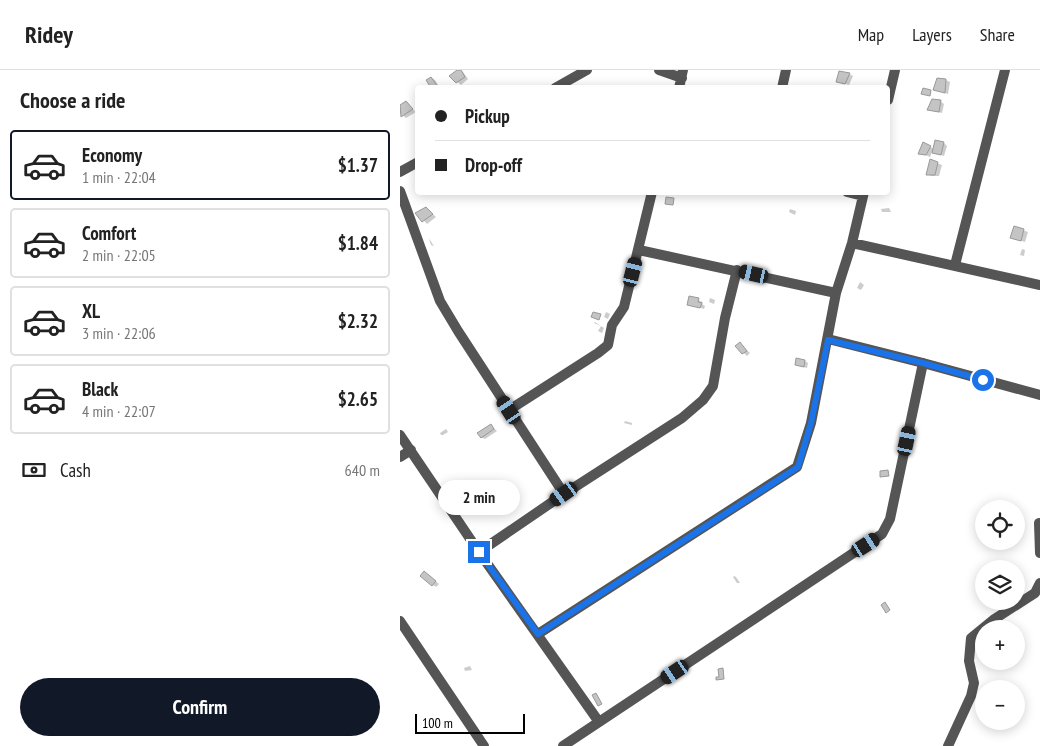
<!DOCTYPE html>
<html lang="en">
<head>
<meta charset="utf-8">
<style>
	:root { --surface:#fff; --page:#f6f6f6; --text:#222; --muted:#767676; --line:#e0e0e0; --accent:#111827 }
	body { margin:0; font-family:"PT Sans Narrow",sans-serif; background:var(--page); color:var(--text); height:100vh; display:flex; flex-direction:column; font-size:19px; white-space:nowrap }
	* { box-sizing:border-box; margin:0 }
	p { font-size:16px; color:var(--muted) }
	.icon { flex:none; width:28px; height:28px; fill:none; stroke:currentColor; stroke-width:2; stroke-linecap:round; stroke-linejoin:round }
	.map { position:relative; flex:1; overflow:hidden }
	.drawer { display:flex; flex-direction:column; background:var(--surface); width:400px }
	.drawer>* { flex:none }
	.top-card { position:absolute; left:15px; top:15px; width:475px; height:110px; border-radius:5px; box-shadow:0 2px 12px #0003; display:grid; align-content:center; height:110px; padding:0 20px; background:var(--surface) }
	.controls { position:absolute; left:575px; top:430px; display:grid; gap:10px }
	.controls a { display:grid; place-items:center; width:50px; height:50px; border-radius:50%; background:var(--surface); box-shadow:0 2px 12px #0003; font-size:25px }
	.scale { position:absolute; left:15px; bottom:12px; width:110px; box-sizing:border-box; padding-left:5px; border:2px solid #000; border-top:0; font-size:14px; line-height:18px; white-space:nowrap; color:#000; -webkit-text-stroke:4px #fff; paint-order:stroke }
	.end { position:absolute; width:22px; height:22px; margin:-11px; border:6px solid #1a73e8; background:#fff; box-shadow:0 0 0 2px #fff }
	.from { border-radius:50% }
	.bubble { position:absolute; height:35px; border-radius:18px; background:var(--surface); box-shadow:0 2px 12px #0003; font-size:16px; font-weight:700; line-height:35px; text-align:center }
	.car { position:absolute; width:15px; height:30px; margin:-15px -8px; border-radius:6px; box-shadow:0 0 4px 1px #0007; background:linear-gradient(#222 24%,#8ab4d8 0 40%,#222 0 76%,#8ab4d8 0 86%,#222 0) }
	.top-card b { display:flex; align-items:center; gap:18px; height:48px; font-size:19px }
	.top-card b+b { border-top:1px solid var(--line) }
	.top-card i { width:12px; height:12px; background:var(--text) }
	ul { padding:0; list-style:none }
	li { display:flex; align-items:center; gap:15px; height:70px; margin:0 10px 8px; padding:0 10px; border:2px solid var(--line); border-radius:5px }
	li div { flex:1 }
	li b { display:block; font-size:19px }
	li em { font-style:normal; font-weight:700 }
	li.selected { border-color:var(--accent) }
	li>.icon { width:45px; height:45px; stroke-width:1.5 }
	h2 { padding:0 20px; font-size:22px; line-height:60px }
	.pay { display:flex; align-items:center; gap:12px; height:55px; padding:0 20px; font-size:19px }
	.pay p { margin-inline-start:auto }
	.cta { display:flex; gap:10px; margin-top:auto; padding:10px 20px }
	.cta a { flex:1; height:58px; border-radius:30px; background:var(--accent); color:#fff; font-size:20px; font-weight:700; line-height:58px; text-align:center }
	header { display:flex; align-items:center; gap:30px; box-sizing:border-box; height:70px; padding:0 25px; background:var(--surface); border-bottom:1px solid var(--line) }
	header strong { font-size:24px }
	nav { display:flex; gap:28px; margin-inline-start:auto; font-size:18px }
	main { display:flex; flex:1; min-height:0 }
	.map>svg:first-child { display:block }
	.shadow { fill:#0003 }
	.building { fill:#c4c4c4; stroke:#999 }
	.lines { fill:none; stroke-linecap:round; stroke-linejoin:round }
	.minor { stroke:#555; stroke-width:10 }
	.route { stroke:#1a73e8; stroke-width:6 }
</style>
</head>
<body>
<header>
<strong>Ridey</strong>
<nav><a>Map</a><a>Layers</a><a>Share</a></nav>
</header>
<main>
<section class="drawer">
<h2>Choose a ride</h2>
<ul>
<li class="selected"><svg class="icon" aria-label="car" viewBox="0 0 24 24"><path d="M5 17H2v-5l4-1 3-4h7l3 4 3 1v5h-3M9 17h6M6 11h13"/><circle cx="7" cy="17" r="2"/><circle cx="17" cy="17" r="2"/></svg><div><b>Economy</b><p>1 min · 22:04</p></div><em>$1.37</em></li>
<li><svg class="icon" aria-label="car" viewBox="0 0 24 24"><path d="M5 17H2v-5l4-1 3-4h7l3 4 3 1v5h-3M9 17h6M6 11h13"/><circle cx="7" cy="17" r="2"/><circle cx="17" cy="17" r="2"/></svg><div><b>Comfort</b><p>2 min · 22:05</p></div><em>$1.84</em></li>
<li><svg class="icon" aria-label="car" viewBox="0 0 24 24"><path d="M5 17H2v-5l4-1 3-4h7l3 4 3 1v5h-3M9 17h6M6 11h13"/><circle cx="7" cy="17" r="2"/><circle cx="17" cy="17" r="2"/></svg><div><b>XL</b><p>3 min · 22:06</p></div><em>$2.32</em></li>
<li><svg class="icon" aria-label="car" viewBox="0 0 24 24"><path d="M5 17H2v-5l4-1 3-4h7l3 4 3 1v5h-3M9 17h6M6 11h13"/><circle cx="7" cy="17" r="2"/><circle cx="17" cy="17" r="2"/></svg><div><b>Black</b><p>4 min · 22:07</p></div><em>$2.65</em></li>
</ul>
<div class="pay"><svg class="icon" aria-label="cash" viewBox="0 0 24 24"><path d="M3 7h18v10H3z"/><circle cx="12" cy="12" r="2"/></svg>Cash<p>640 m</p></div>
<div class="cta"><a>Confirm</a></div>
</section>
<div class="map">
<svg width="640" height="676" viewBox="0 0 640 676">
	<rect width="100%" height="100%" fill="#fff"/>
	<path class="shadow" d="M 60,0 L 63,2 L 68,9 L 61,15 L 51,6 Z
		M 449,4 L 453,6 L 449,15 L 438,12 Z
		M 32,8 L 35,10 L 40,18 L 33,18 Z
		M 546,10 L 550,12 L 548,24 L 535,20 Z
		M 540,31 L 544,34 L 542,43 L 528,40 Z
		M 6,33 L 16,42 L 6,48 L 0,43 L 0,36 Z
		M 544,73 L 547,76 L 544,86 L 532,82 L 530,87 L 520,83 L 530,77 L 534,79 Z
		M 531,91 L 542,95 L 539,106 L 531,106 L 528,104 Z
		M 66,122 L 75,122 L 71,125 Z
		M 26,138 L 36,147 L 27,154 L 17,143 Z
		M 489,138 L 491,142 L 482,142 L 481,139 Z
		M 390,139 L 396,141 L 395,145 L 389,142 Z
		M 615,157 L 628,162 L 625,172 L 612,168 Z
		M 29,169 L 30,170 L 34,176 L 31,175 Z
		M 622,179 L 625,180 L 624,186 L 620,185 Z
		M 460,212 L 464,215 L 461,220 L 457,218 Z
		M 290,227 L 303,232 L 302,234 L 305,236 L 304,239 L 288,234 Z
		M 310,228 L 315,230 L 314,234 L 309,232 Z
		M 206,242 L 210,244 L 208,249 L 204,247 Z
		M 195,252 L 204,258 L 202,263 L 198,261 L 201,256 L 194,253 Z
		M 340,274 L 350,283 L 347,286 L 337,276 Z
		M 405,291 L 408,293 L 407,298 L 396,295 Z
		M 225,351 L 232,353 L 232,355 L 224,353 Z
		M 91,355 L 97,361 L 85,369 L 81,367 Z
		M 46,359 L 48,362 L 43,365 L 41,365 L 40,363 Z
		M 28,505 L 39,514 L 36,517 L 32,514 Z
		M 334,506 L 336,507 L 340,513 L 337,513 L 333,507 Z
		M 70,596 L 72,600 L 65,601 L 64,598 Z"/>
	<path class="building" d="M 57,0 L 61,0 L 65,7 L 56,13 L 49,6 Z
		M 439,1 L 450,3 L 445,14 L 436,12 Z
		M 31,7 L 38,17 L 31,18 L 26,10 Z
		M 537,8 L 546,9 L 545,23 L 533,20 Z
		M 523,18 L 531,20 L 530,26 L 521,24 Z
		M 532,29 L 541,30 L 539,42 L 527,40 Z
		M 6,31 L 13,39 L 1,47 L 0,35 Z
		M 535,70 L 544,72 L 541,85 L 532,83 Z
		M 523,72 L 531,76 L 526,85 L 518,84 Z
		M 530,89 L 538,92 L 535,105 L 526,105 Z
		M 266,127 L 274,128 L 273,135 L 265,134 Z
		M 26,137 L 33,144 L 22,152 L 15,143 Z
		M 614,156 L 624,159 L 621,171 L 610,168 Z
		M 289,226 L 299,228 L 298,232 L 302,233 L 300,238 L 287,235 Z
		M 193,242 L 201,244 L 199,250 L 191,247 Z
		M 340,272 L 347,281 L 342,284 L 335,276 Z
		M 396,288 L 405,290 L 404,297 L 395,295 Z
		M 91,354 L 94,359 L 81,368 L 77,363 Z
		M 488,400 L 489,406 L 480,407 L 480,401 Z
		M 24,501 L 36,511 L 32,516 L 20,506 Z
		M 485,532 L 490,540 L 486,543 L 481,535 Z
		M 323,598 L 324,609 L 316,610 L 316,607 L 319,607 L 318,599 Z
		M 196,623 L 202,634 L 198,636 L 192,625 Z"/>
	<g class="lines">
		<path class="minor" d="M 259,0 L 282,8
			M 155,18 L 187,0
			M 279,18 L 283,0
			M 382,18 L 386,0
			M 488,30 L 495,0
			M 0,102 L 18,92
			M 0,121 L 40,231 L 58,261 L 164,424
			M 447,122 L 463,126
			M 452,173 L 640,215
			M 239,180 L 436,223
			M 555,195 L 605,0
			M 428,269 L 523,293 L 640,325
			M 109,340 L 198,283 L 208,275 L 212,255 L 224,237 L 252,122
			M 0,365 L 79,482 L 199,652 L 482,464 L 490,449 L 523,293
			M 0,387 L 11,380
			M 639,453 L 640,483
			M 79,482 L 164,424 L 282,348 L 303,330 L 313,316 L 325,248 L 337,200
			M 0,551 L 84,676
			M 138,564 L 397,397 L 411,353 L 436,223 L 452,173 L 464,122
			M 163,676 L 199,652
			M 548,676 L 571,626 L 574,613 L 569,591 L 571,568 L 593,550 L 635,523 L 640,513"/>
	</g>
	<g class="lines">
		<path class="route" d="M 79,482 L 138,564 L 398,397 L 411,353 L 428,270 L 523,293 L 583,310"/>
	</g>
</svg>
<div class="controls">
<a><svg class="icon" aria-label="locate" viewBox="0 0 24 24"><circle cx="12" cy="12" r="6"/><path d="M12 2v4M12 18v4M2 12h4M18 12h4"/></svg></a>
<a><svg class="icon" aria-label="layers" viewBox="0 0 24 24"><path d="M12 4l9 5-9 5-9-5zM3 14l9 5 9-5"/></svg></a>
<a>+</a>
<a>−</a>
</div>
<div class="scale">100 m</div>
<i class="end from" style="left:583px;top:310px"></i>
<i class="end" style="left:79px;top:482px"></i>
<div class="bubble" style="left:38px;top:410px;width:82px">2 min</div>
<i class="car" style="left:233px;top:202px;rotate:14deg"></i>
<i class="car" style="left:354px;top:204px;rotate:283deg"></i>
<i class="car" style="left:109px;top:340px;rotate:327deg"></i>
<i class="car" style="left:507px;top:371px;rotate:12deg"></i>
<i class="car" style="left:164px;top:424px;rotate:235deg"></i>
<i class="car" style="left:466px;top:475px;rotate:57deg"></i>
<i class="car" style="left:275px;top:602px;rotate:236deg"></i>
<div class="top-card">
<b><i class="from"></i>Pickup</b>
<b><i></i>Drop-off</b>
</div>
</div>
</main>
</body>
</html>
